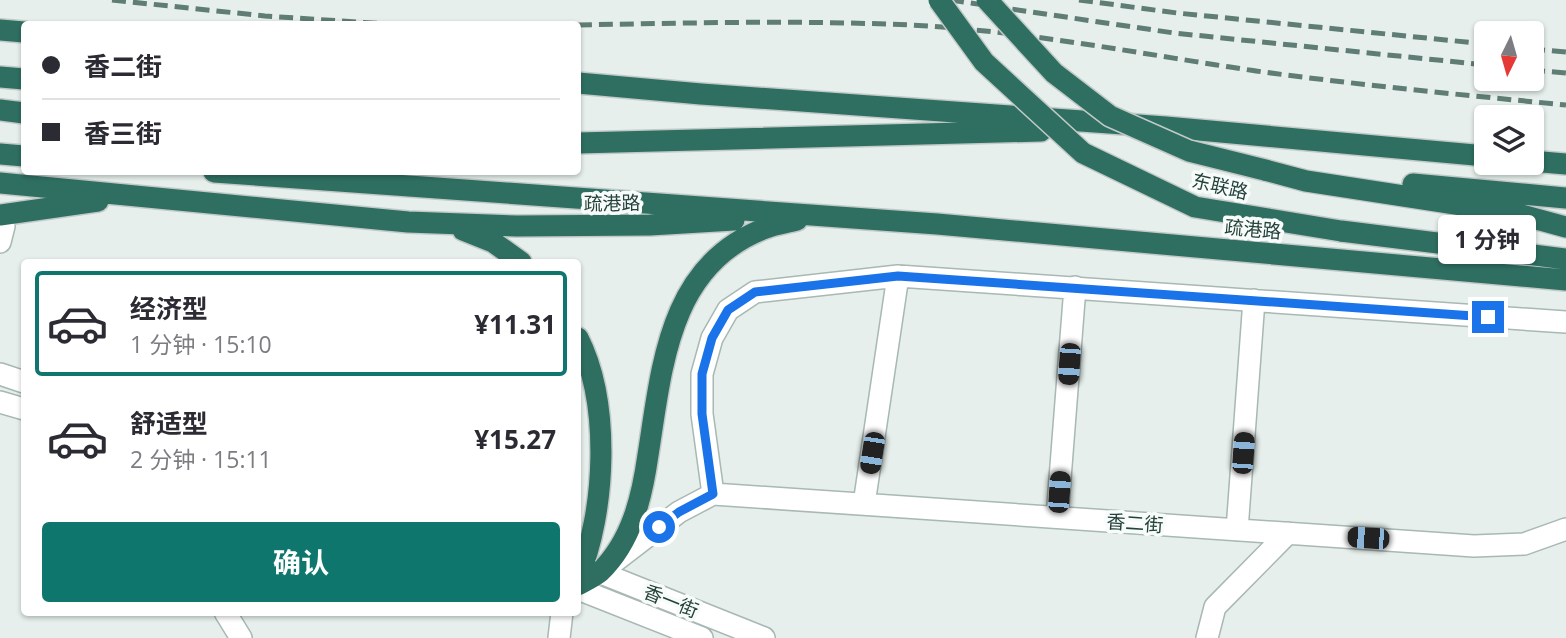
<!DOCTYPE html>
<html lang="zh">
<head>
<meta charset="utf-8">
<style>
	:root { --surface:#fff; --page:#f7f7f7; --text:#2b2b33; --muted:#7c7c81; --line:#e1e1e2; --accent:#0f766e }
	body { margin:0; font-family:"Open Sans","Noto Sans SC",sans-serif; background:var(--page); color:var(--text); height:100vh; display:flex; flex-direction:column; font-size:26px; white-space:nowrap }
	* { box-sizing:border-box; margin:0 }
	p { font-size:23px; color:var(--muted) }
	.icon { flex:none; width:38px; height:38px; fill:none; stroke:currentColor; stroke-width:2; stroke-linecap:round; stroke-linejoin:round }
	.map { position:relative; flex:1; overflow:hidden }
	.sheet { position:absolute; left:21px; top:259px; width:560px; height:357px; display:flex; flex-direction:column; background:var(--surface); border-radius:7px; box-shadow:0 2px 5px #0004 }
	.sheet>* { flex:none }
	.top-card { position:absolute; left:21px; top:21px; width:560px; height:154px; border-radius:7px; box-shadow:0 2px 5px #0004; display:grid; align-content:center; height:154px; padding:0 21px; background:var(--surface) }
	.needle { width:46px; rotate:185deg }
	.controls { position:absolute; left:1474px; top:21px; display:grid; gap:14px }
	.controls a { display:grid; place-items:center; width:70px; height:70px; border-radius:7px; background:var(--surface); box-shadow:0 2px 5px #0004; font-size:35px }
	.end { position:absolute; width:32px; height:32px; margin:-16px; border:9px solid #1a73e8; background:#fff; box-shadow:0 0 0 4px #fff }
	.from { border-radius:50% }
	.bubble { position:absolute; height:49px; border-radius:7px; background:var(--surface); box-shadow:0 2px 5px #0004; font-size:23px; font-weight:700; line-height:49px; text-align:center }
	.car { position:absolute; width:21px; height:42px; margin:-21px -10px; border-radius:9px; box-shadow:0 0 5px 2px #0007; background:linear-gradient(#222 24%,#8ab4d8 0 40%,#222 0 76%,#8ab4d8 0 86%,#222 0) }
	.top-card b { display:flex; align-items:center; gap:24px; height:66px; font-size:26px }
	.top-card b+b { border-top:2px solid var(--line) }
	.top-card i { width:18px; height:18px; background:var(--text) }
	ul { padding:12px 0 0; list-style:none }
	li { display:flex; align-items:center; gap:21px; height:105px; margin:0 14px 10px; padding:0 7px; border:4px solid transparent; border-radius:7px }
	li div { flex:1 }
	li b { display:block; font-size:26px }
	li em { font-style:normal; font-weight:700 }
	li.on { border-color:var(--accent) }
	li>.icon { width:63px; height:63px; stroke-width:1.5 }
	.action { display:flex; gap:14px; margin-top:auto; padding:14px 21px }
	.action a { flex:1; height:80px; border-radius:7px; background:var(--accent); color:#fff; font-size:28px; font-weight:700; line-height:80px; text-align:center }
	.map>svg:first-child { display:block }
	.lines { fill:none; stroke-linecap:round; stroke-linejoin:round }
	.minor-casing { stroke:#a8b8b2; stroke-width:24 }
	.highway-casing { stroke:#c2cac8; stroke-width:24 }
	.minor { stroke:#fff; stroke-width:21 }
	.highway { stroke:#2f6f62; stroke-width:21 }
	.rail { stroke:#5f7d75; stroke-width:5; stroke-dasharray:14 7; stroke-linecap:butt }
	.highway-bridge-casing { stroke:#c2cac8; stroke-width:24; stroke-linecap:butt }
	.highway-bridge { stroke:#2f6f62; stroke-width:21 }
	.route { stroke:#1a73e8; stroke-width:9 }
	.labels { text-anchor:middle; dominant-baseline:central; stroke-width:7; stroke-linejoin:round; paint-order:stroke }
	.street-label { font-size:19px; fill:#24423a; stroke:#f7fbf9 }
</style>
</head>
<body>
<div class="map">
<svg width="1566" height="638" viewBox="0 0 1566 638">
	<rect width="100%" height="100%" fill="#e6efeb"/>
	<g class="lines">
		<defs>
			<path id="minor" d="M 0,242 L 4,226
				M 0,374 L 24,382
				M 0,402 L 24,409
				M 713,494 L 702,414 L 702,374 L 712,338 L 728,310 L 755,292 L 898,276 L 1566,322
				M 864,504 L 898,276
				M 1057,517 L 1075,287
				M 1237,530 L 1254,300
				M 610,565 L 679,512 L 713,494 L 1474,546 L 1524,544 L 1566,529
				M 591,569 L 764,638
				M 578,589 L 702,638
				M 225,612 L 241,638
				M 559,638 L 562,612
				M 1207,638 L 1215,607 L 1288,533"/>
			<path id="highway" d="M 0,30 L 24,32
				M 0,77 L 24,79
				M 578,83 L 701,94 L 1166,127 L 1486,156
				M 0,110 L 24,113
				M 578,143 L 1041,131
				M 0,154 L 24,156
				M 1531,161 L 1566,164
				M 1265,170 L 1306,181 L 1514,213 L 1566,227
				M 214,172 L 937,224 L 1566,280
				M 0,183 L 408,222 L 517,226 L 650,225 L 734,220
				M 1413,184 L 1566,198
				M 0,215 L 98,201
				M 463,230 L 493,242 L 521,262
				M 1341,231 L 1566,259
				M 578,338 C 611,403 606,512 578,578
				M 578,585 C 585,581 594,577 600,572 C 632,541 642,497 648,455 C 662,368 668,264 766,228 C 776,224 787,223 797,220"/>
		</defs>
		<use href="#minor" class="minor-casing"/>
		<use href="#highway" class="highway-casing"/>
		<use href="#minor" class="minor"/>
		<use href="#highway" class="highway"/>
		<path class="rail" d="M 112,0 L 265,16 L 388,24
			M 950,0 L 1174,33 L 1486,65
			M 1079,0 L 1177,13 L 1486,44
			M 578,25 C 688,23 800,20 910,25 C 1027,31 1141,54 1256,71 C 1359,85 1463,95 1566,105
			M 1531,49 L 1566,52
			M 1531,70 L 1566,73"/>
		<defs>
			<path id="highway-bridge" d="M 939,0 L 984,62 L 1083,153 L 1195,207 L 1341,231
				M 987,0 L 1054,73 L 1110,116 L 1189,151 L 1265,170"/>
		</defs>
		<use href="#highway-bridge" class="highway-bridge-casing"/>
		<use href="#highway-bridge" class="highway-bridge"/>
	</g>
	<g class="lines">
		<path class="route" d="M 659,527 L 679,512 L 713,494 L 702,414 L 702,374 L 712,338 L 728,310 L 755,292 L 898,276 L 1488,317"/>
	</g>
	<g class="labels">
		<g class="street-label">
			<text transform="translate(1220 186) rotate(13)">东联路</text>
			<text transform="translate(612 203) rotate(-1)">疏港路</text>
			<text transform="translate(1253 229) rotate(5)">疏港路</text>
			<text transform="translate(1135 523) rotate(4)">香二街</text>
			<text transform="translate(671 601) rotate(22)">香一街</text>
		</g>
	</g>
</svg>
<div class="controls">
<a><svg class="needle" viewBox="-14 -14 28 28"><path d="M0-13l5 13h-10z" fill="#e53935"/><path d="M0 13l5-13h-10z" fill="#7c7c81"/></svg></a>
<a><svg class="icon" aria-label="layers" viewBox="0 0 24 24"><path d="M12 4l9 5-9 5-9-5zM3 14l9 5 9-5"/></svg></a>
</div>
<i class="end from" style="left:659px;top:527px"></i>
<i class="end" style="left:1488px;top:317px"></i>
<div class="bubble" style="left:1438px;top:215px;width:98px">1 分钟</div>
<i class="car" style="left:1069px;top:364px;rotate:184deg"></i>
<i class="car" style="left:872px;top:453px;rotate:189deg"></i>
<i class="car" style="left:1243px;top:453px;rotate:4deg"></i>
<i class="car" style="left:1059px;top:492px;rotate:4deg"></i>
<i class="car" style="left:1368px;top:538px;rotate:274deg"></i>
<div class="top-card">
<b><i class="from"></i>香二街</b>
<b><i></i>香三街</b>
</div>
<section class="sheet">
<ul>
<li class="on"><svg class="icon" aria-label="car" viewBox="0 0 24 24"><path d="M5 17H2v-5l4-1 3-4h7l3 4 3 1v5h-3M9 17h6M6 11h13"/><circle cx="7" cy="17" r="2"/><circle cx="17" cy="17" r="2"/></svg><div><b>经济型</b><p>1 分钟 · 15:10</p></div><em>¥11.31</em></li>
<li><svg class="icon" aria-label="car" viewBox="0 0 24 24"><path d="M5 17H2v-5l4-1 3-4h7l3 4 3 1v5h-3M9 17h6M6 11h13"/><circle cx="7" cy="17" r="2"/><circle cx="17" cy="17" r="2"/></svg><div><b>舒适型</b><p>2 分钟 · 15:11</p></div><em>¥15.27</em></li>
</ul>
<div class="action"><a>确认</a></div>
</section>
</div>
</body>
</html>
